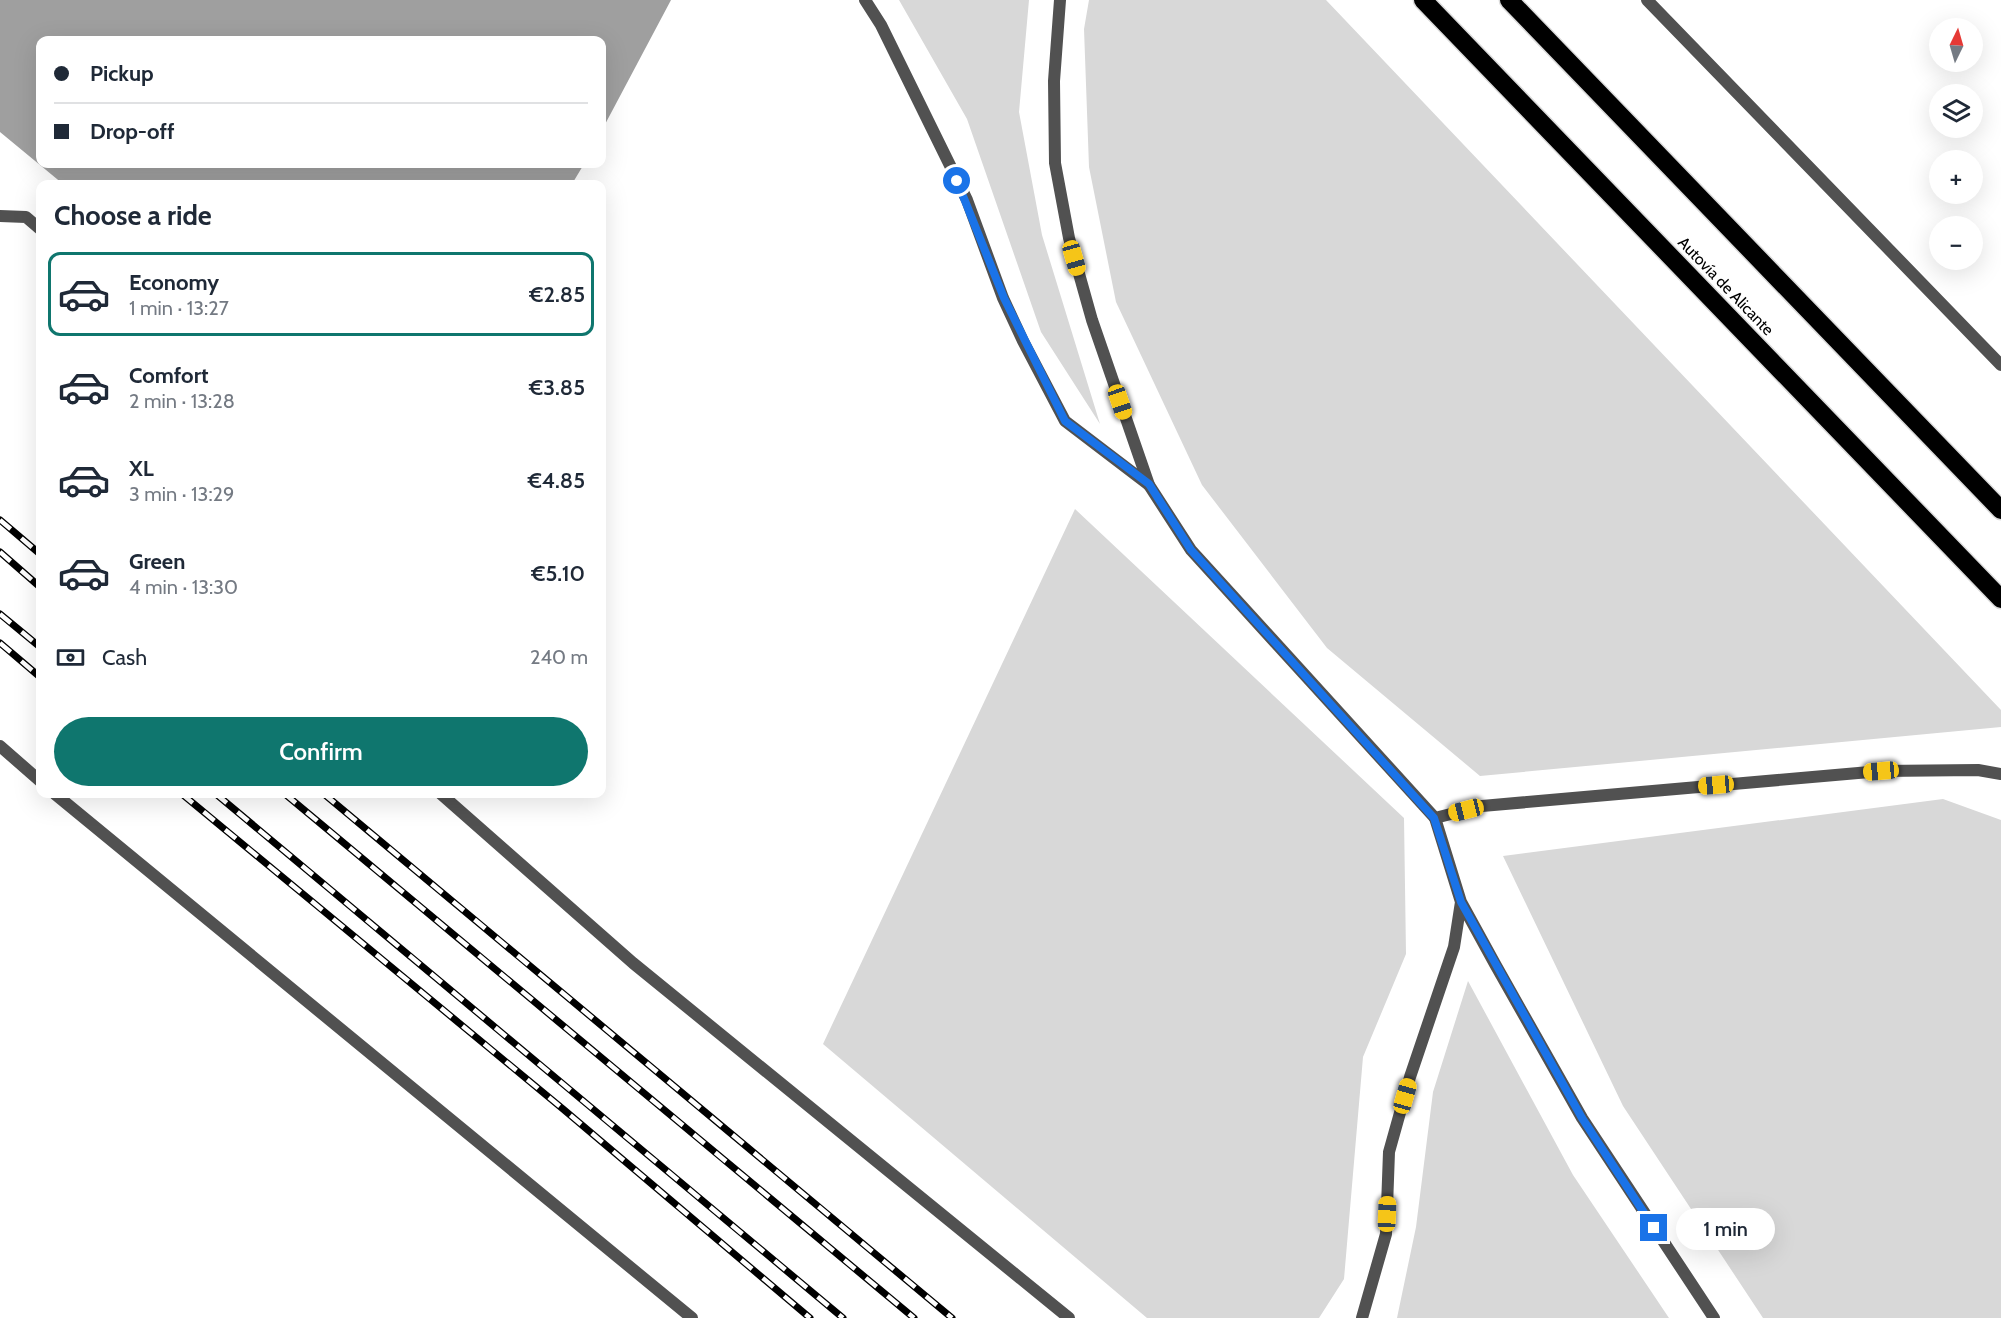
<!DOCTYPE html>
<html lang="en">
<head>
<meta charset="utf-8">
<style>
	:root { --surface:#fff; --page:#f2f2f3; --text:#1f2937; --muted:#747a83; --line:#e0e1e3; --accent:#0f766e }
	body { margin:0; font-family:Cabin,sans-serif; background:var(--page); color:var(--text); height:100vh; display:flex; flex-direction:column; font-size:22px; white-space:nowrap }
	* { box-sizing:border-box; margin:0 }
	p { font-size:20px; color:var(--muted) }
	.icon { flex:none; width:33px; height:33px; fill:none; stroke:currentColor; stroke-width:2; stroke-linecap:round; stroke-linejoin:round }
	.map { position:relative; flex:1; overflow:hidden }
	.panel { position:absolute; left:36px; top:180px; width:570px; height:618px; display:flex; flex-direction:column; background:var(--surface); border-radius:12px; box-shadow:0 6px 24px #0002 }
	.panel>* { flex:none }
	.guide { position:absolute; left:36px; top:36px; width:570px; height:132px; border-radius:12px; box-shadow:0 6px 24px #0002; display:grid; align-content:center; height:132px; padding:0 18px; background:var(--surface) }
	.needle { width:39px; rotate:5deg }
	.tools { position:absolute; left:1929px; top:18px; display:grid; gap:12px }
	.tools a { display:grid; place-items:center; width:54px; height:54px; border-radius:50%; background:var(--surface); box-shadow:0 6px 24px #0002; font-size:30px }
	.end { position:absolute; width:27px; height:27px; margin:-14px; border:8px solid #1a73e8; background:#fff; box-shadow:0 0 0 3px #fff }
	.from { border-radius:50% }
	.bubble { position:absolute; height:42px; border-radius:21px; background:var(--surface); box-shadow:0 6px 24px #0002; font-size:20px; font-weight:600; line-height:42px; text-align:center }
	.car { position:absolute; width:18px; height:36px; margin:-18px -9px; border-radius:8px; box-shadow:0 0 4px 2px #0007; background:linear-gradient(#f5c518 24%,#345 0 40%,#f5c518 0 76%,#345 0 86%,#f5c518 0) }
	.guide b { display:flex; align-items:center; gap:21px; height:57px; font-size:22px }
	.guide b+b { border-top:2px solid var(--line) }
	.guide i { width:15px; height:15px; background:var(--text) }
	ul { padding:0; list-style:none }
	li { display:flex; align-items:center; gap:18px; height:84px; margin:0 12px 9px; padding:0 6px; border:3px solid transparent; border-radius:12px }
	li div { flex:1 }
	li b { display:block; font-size:22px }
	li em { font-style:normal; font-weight:600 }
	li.active { border-color:var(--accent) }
	li>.icon { width:54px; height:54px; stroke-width:1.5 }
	h2 { padding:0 18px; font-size:27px; line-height:72px }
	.pay { display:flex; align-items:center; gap:15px; height:66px; padding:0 18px; font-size:22px }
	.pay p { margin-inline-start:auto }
	.cta { display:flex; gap:12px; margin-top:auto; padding:12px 18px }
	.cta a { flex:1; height:69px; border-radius:36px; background:var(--accent); color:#fff; font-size:24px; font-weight:600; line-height:69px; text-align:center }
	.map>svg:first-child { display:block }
	.green { fill:#d8d8d8 }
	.water { fill:#9f9f9f }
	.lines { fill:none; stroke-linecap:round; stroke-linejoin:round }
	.motorway-casing { stroke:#dbdbdb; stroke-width:21 }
	.service { stroke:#515151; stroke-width:12 }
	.minor { stroke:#515151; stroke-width:12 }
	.motorway { stroke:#000; stroke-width:18 }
	.rail-casing { stroke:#000; stroke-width:7 }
	.rail { stroke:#fff; stroke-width:4.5; stroke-dasharray:14; stroke-linecap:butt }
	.route { stroke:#1a73e8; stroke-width:8 }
	.labels { text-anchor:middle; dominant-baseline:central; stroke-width:5; stroke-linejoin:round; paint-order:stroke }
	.street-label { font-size:16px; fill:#000; stroke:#fff }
</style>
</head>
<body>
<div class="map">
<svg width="2001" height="1318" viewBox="0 0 2001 1318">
	<rect width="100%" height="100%" fill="#fff"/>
	<path class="green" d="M 899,0 L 1029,0 L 1019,112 L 1042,235 L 1100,424 L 1041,332 L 967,119 Z
		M 1089,0 L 1326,0 L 2001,710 L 2001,727 L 1480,776 L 1327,648 L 1202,485 L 1116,302 L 1089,167 L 1084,29 Z
		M 1075,509 L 1404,818 L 1406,954 L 1363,1057 L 1344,1279 L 1319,1318 L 1147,1318 L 823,1044 Z
		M 1943,799 L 2001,820 L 2001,1318 L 1763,1318 L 1623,1106 L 1503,856 Z
		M 1468,981 L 1573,1175 L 1669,1318 L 1397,1318 L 1416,1227 L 1433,1092 Z"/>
	<path class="water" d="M 0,0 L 671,0 L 602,130 L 602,40 L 40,40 L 40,164 L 584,164 L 572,184 L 63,184 L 0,132 Z"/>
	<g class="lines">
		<defs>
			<path id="motorway" d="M 1423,0 L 2001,599
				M 1509,0 L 2001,510"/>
		</defs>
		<use href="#motorway" class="motorway-casing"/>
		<path class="service" d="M 865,0 L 881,25 L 967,200 L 1003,298 L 1023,341 L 1065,421 L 1149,485
			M 0,216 L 26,217 L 40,229
			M 0,746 L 40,781
			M 55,794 L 692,1318
			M 441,794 L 633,963 L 1069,1318
			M 1435,818 L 1461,902 L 1495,964 L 1582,1118 L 1714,1318
			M 1362,1318 L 1386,1234 L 1389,1152 L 1410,1077 L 1454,947 L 1461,902"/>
		<path class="minor" d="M 1060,0 L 1054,81 L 1055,163 L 1069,238 L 1092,320 L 1149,485 L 1191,550 L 1435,818 L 1482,806 L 1881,771 L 1978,770 L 2001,774
			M 1647,0 L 2001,365"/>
		<use href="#motorway" class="motorway"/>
		<defs>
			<path id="rail" d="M 0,520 L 40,554
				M 0,552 L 40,587
				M 0,614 L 40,647
				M 0,643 L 40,677
				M 182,794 L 563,1109 L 810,1318
				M 216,794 L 843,1318
				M 285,794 L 914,1318
				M 324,794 L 952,1318"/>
		</defs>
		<use href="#rail" class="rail-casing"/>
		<use href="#rail" class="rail"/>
	</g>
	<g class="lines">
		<path class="route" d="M 957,181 L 1004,298 L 1065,421 L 1149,484 L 1191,550 L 1434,818 L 1461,902 L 1582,1118 L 1654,1228"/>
	</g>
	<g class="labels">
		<g class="street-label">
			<text transform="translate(1726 286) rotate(46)">Autovía de Alicante</text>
		</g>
	</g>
</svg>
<div class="tools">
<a><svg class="needle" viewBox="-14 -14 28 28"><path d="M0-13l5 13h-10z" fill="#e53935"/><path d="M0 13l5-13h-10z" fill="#747a83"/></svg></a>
<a><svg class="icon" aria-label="layers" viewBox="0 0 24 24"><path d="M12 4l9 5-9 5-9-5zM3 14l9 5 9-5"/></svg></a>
<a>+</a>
<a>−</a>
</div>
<i class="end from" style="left:957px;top:181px"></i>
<i class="end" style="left:1654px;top:1228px"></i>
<div class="bubble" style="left:1676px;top:1208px;width:99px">1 min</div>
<i class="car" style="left:1074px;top:258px;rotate:164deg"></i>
<i class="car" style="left:1120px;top:402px;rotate:161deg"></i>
<i class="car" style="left:1881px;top:771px;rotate:265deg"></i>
<i class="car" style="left:1716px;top:785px;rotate:265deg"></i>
<i class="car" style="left:1466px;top:810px;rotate:256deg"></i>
<i class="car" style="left:1405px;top:1096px;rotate:16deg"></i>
<i class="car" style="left:1387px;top:1214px;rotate:2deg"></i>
<div class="guide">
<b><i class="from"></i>Pickup</b>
<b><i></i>Drop-off</b>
</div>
<section class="panel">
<h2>Choose a ride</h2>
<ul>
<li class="active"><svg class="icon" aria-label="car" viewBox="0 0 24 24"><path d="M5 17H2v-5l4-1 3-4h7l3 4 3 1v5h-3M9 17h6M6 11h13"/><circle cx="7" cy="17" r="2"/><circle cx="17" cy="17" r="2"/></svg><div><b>Economy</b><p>1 min · 13:27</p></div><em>€2.85</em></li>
<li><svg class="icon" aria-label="car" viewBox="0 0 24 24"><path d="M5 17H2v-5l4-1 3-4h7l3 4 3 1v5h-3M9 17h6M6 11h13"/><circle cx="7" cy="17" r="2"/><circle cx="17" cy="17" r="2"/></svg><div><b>Comfort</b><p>2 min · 13:28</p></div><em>€3.85</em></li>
<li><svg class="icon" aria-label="car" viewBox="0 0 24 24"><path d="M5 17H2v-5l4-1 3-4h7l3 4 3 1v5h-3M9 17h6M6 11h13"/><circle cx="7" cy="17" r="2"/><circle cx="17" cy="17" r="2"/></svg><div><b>XL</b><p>3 min · 13:29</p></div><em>€4.85</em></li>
<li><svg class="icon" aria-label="car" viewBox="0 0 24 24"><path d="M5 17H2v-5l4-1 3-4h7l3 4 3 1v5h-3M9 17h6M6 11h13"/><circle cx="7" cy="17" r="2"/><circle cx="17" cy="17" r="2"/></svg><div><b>Green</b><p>4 min · 13:30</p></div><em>€5.10</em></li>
</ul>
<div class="pay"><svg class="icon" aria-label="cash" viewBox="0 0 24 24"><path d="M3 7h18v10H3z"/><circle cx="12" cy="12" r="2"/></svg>Cash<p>240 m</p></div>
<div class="cta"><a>Confirm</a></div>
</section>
</div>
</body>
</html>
